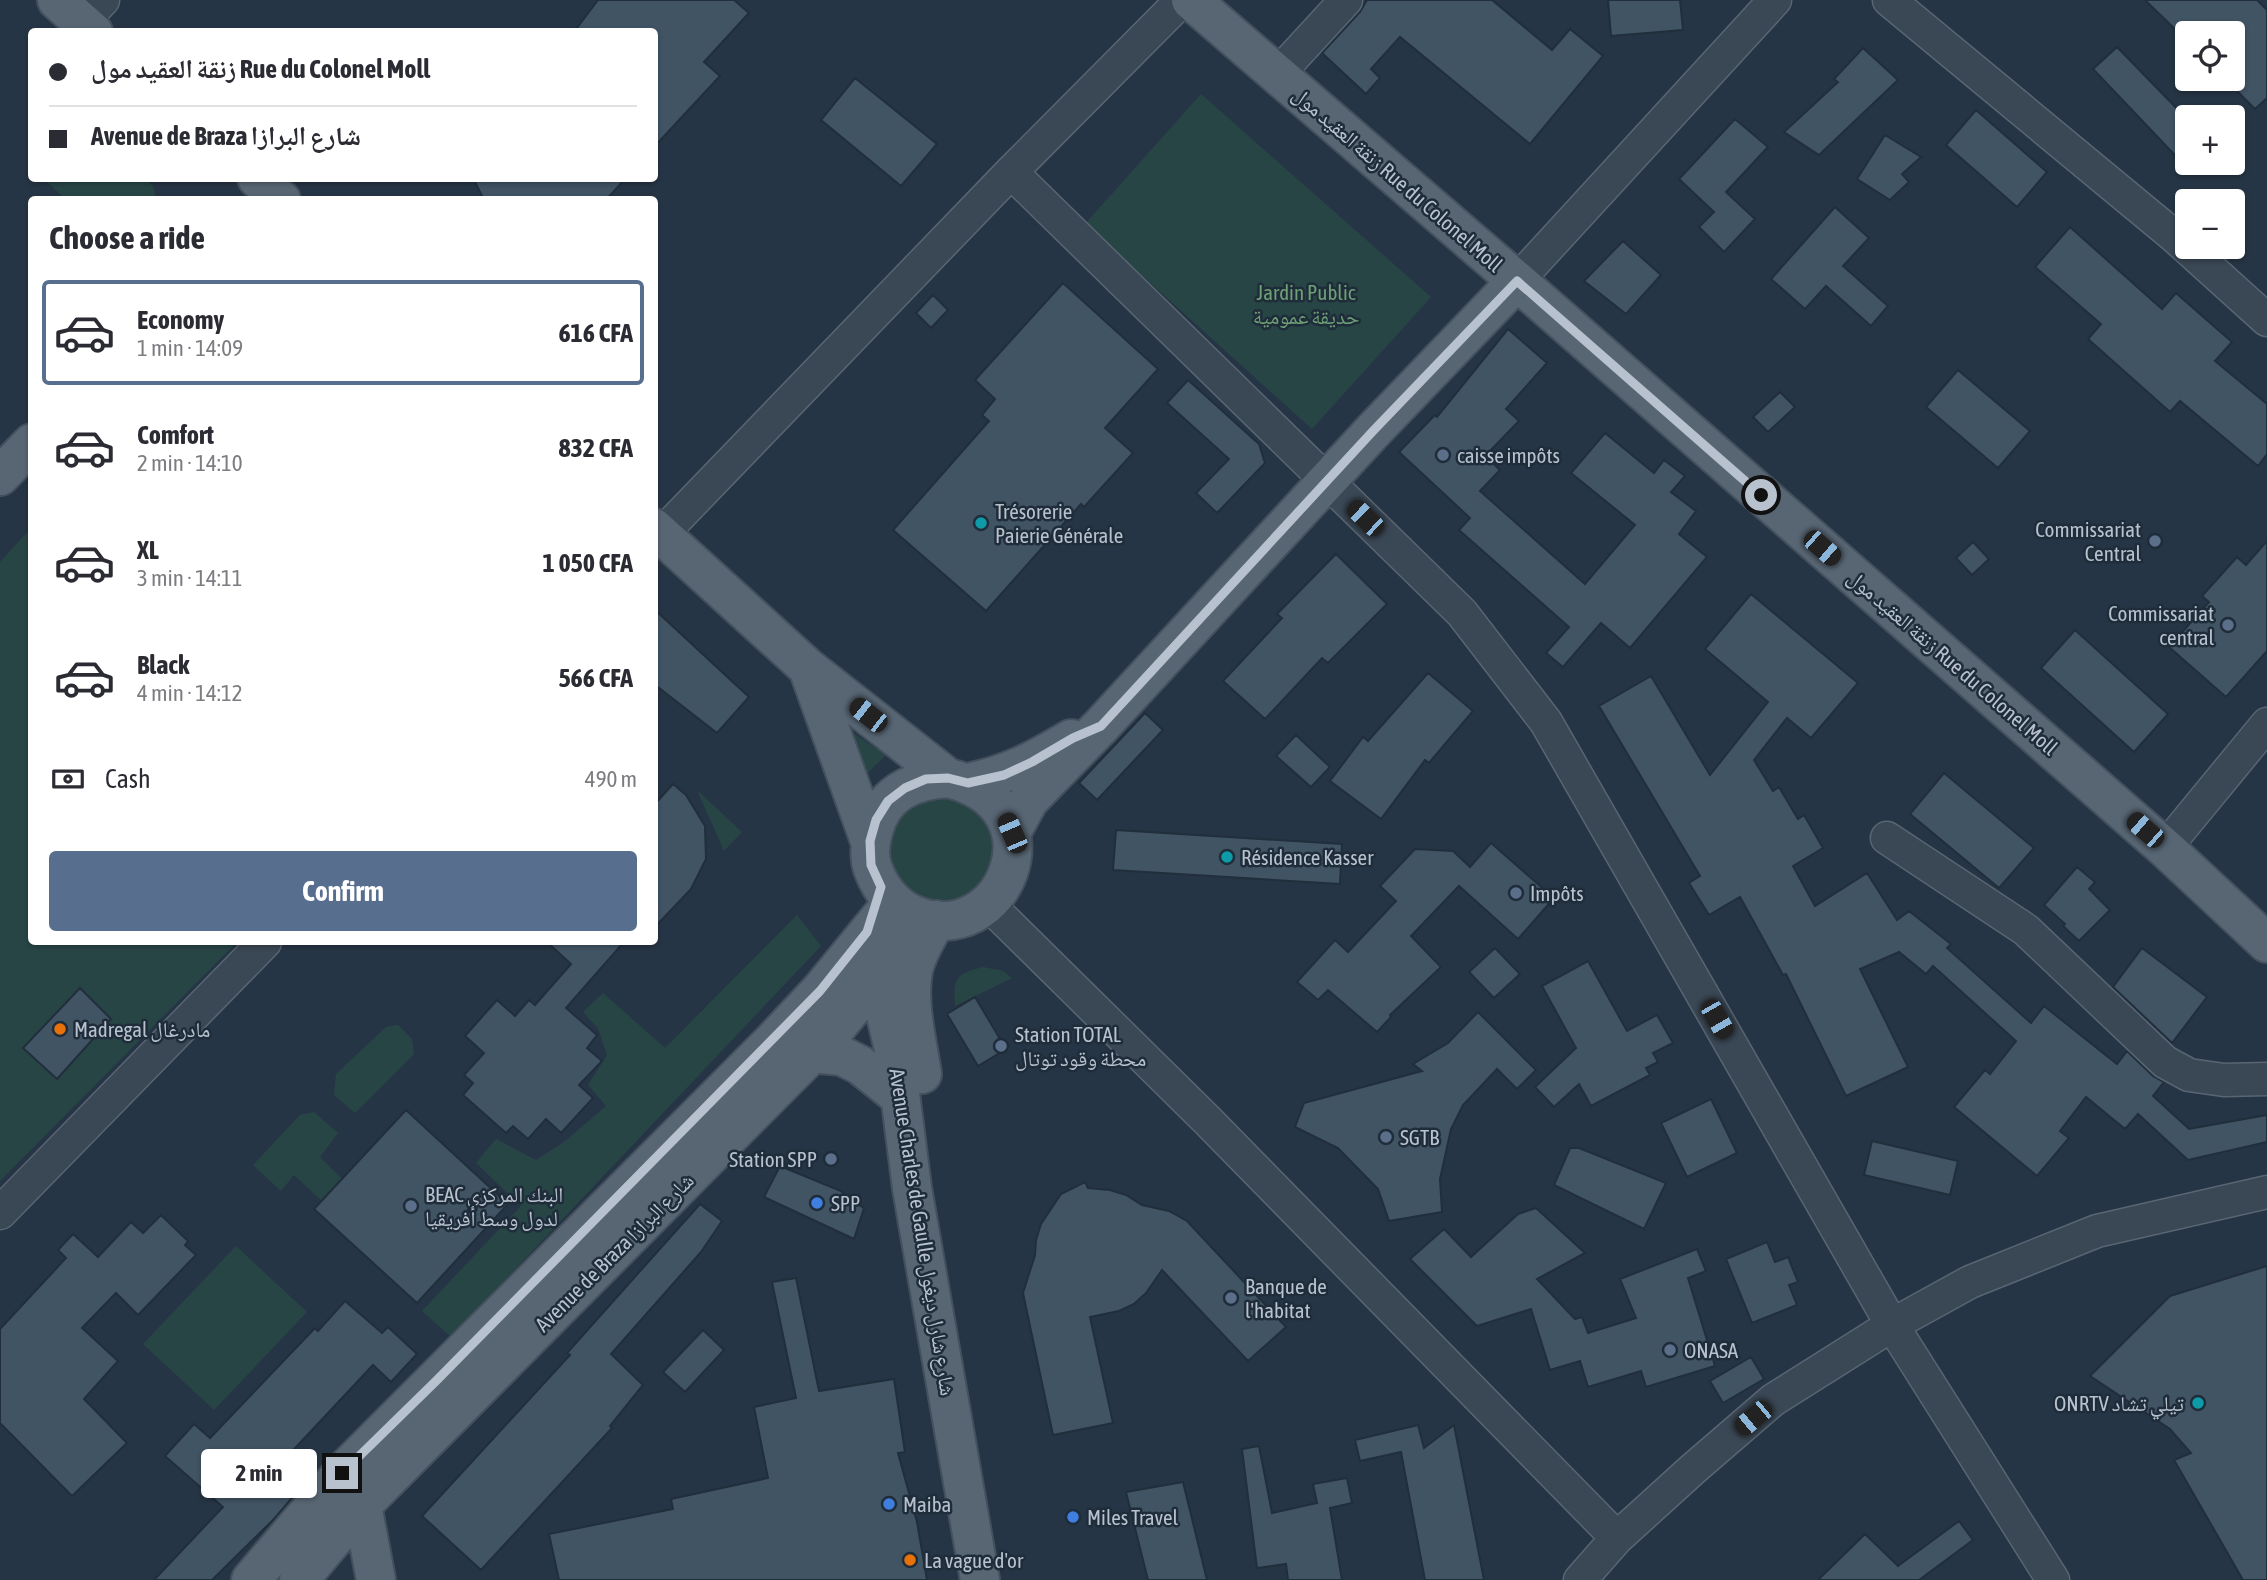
<!DOCTYPE html>
<html lang="en">
<head>
<meta charset="utf-8">
<style>
	:root { --surface:#fff; --page:#f7f7f7; --text:#2b2b33; --muted:#7c7c81; --line:#e1e1e2; --accent:#576e8e }
	body { margin:0; font-family:"Asap Condensed","Noto Naskh Arabic",sans-serif; background:var(--page); color:var(--text); height:100vh; display:flex; flex-direction:column; font-size:26px; white-space:nowrap }
	* { box-sizing:border-box; margin:0 }
	p { font-size:23px; color:var(--muted) }
	.icon { flex:none; width:38px; height:38px; fill:none; stroke:currentColor; stroke-width:2; stroke-linecap:round; stroke-linejoin:round }
	.map { position:relative; flex:1; overflow:hidden }
	.drawer { position:absolute; left:28px; top:196px; width:630px; height:749px; display:flex; flex-direction:column; background:var(--surface); border-radius:7px; box-shadow:0 2px 5px #0004 }
	.drawer>* { flex:none }
	.top-card { position:absolute; left:28px; top:28px; width:630px; height:154px; border-radius:7px; box-shadow:0 2px 5px #0004; display:grid; align-content:center; height:154px; padding:0 21px; background:var(--surface) }
	.tools { position:absolute; left:2175px; top:21px; display:grid; gap:14px }
	.tools a { display:grid; place-items:center; width:70px; height:70px; border-radius:7px; background:var(--surface); box-shadow:0 2px 5px #0004; font-size:35px }
	.end { position:absolute; width:32px; height:32px; margin:-16px; border:9px solid #b8c2ce; background:#111; box-shadow:0 0 0 4px #111 }
	.from { border-radius:50% }
	.bubble { position:absolute; height:49px; border-radius:7px; background:var(--surface); box-shadow:0 2px 5px #0004; font-size:23px; font-weight:700; line-height:49px; text-align:center }
	.car { position:absolute; width:21px; height:42px; margin:-21px -10px; border-radius:9px; box-shadow:0 0 5px 2px #0007; background:linear-gradient(#222 24%,#8ab4d8 0 40%,#222 0 76%,#8ab4d8 0 86%,#222 0) }
	.top-card b { display:flex; align-items:center; gap:24px; height:66px; font-size:26px }
	.top-card b+b { border-top:2px solid var(--line) }
	.top-card i { width:18px; height:18px; background:var(--text) }
	ul { padding:0; list-style:none }
	li { display:flex; align-items:center; gap:21px; height:105px; margin:0 14px 10px; padding:0 7px; border:4px solid transparent; border-radius:7px }
	li div { flex:1 }
	li b { display:block; font-size:26px }
	li em { font-style:normal; font-weight:700 }
	li.selected { border-color:var(--accent) }
	li>.icon { width:63px; height:63px; stroke-width:1.5 }
	h2 { padding:0 21px; font-size:32px; line-height:84px }
	.pay { display:flex; align-items:center; gap:18px; height:77px; padding:0 21px; font-size:26px }
	.pay p { margin-inline-start:auto }
	.action { display:flex; gap:14px; margin-top:auto; padding:14px 21px }
	.action a { flex:1; height:80px; border-radius:7px; background:var(--accent); color:#fff; font-size:28px; font-weight:700; line-height:80px; text-align:center }
	.map>svg:first-child { display:block }
	.green { fill:#284546 }
	.building { fill:#415464; stroke:#212e3c; stroke-width:2 }
	.lines { fill:none; stroke-linecap:round; stroke-linejoin:round }
	.minor-casing { stroke:#596572; stroke-width:35 }
	.major-casing { stroke:#44505e; stroke-width:42 }
	.minor { stroke:#3a4754; stroke-width:32 }
	.major { stroke:#586674; stroke-width:38 }
	.route { stroke:#b8c2ce; stroke-width:9 }
	.service-dot { fill:#5c6f8a; stroke:#1f2c3a; stroke-width:2.5 }
	.culture-dot { fill:#0f9aa8; stroke:#1f2c3a; stroke-width:2.5 }
	.food-dot { fill:#e8710a; stroke:#1f2c3a; stroke-width:2.5 }
	.shop-dot { fill:#3f7fe0; stroke:#1f2c3a; stroke-width:2.5 }
	.labels { text-anchor:middle; dominant-baseline:central; stroke-width:5; stroke-linejoin:round; paint-order:stroke }
	.street-label { font-size:21px; fill:#b8c2ce; stroke:#1f2c3a }
	.park-label { font-size:21px; fill:#6ea075; stroke:#1f2c3a }
	.poi-label { font-size:21px; fill:#b8c2ce; stroke:#1f2c3a; text-anchor:start }
</style>
</head>
<body>
<div class="map">
<svg width="2267" height="1580" viewBox="0 0 2267 1580">
	<rect width="100%" height="100%" fill="#263545"/>
	<path class="green" d="M 1201,94 L 1431,297 L 1312,429 L 1085,224 Z
		M 44,179 L 145,179 L 153,186 L 156,199 L 65,199 Z
		M 31,528 L 32,942 L 237,942 L 0,1181 L 0,562 Z
		M 844,727 L 886,755 L 858,782 Z
		M 697,790 L 742,832 L 724,851 Z
		M 968,793 L 1001,839 L 980,893 L 942,906 L 906,893 L 885,862 L 888,825 L 912,796 Z
		M 797,915 L 821,946 L 451,1337 L 422,1311 L 521,1206 L 476,1163 L 496,1139 L 536,1160 L 564,1142 L 606,1106 L 588,1085 L 607,1055 L 598,1028 L 583,1012 L 603,993 L 665,1048 Z
		M 983,967 L 1003,971 L 1012,978 L 955,1006 C 953,978 956,974 983,967 Z
		M 398,1025 L 412,1039 L 414,1054 L 355,1113 L 334,1095 L 336,1074 L 386,1027 Z
		M 314,1112 L 338,1133 L 320,1157 L 342,1179 L 322,1201 L 294,1175 L 281,1191 L 253,1165 L 300,1115 Z
		M 236,1246 L 307,1312 L 214,1410 L 143,1344 Z"/>
	<path class="building" d="M 598,0 L 734,0 L 749,13 L 704,62 L 720,76 L 654,147 L 654,32 L 574,32 Z
		M 1367,0 L 1492,0 L 1552,50 L 1570,29 L 1603,56 L 1530,144 L 1400,37 L 1371,69 L 1380,78 L 1366,94 L 1322,53 L 1360,12 Z
		M 1608,0 L 1680,0 L 1683,30 L 1611,36 Z
		M 2145,0 L 2257,0 L 2267,10 L 2267,98 L 2255,109 L 2233,87 L 2233,33 L 2179,33 Z
		M 2117,47 L 2188,120 L 2188,169 L 2093,69 Z
		M 1863,48 L 1898,80 L 1819,155 L 1784,132 L 1838,82 L 1834,79 Z
		M 855,78 L 937,144 L 901,186 L 821,120 Z
		M 1976,110 L 2047,172 L 2017,207 L 1946,145 Z
		M 1735,119 L 1768,147 L 1726,192 L 1755,219 L 1724,252 L 1699,227 L 1714,212 L 1679,179 Z
		M 1885,135 L 1921,157 L 1902,174 L 1909,182 L 1890,200 L 1857,179 Z
		M 473,178 L 626,178 L 606,200 L 484,200 Z
		M 1835,207 L 1869,238 L 1843,266 L 1888,306 L 1871,326 L 1826,286 L 1805,309 L 1771,279 Z
		M 2070,227 L 2162,309 L 2176,293 L 2232,342 L 2215,361 L 2267,404 L 2267,454 L 2258,466 L 2180,401 L 2170,412 L 2088,339 L 2101,324 L 2035,267 Z
		M 1623,241 L 1661,275 L 1626,314 L 1584,281 Z
		M 1063,283 L 1158,369 L 1105,428 L 1133,453 L 1084,507 L 1081,504 L 986,611 L 893,530 L 989,421 L 982,415 L 995,399 L 975,380 Z
		M 933,295 L 948,310 L 931,328 L 916,313 Z
		M 1508,329 L 1547,363 L 1506,409 L 1519,421 L 1485,456 L 1500,470 L 1480,491 L 1585,584 L 1635,525 L 1571,473 L 1605,433 L 1654,473 L 1664,460 L 1685,476 L 1671,492 L 1696,511 L 1679,534 L 1707,557 L 1630,648 L 1601,623 L 1563,667 L 1546,653 L 1569,627 L 1459,530 L 1470,518 L 1399,452 L 1435,415 L 1437,417 Z
		M 1958,370 L 2030,431 L 1998,468 L 1926,407 Z
		M 1188,380 L 1259,444 L 1265,463 L 1217,513 L 1196,493 L 1229,459 L 1167,403 Z
		M 1780,392 L 1795,407 L 1768,432 L 1753,417 Z
		M 2267,541 L 2267,651 L 2226,697 L 2169,647 L 2209,602 L 2202,596 L 2237,557 L 2246,565 Z
		M 1973,542 L 1989,559 L 1972,575 L 1956,558 Z
		M 1336,554 L 1387,604 L 1328,663 L 1322,658 L 1265,719 L 1223,681 L 1282,618 L 1277,614 Z
		M 1751,594 L 1858,683 L 1811,738 L 1787,718 L 1754,760 L 1773,791 L 1779,787 L 1798,819 L 1804,815 L 1823,848 L 1793,866 L 1815,906 L 1867,873 L 1897,920 L 1909,911 L 1951,944 L 1947,948 L 2031,1023 L 2044,1006 L 2117,1064 L 2127,1051 L 2153,1076 L 2164,1082 L 2153,1096 L 2189,1129 L 2267,1115 L 2267,1142 L 2188,1160 L 2138,1114 L 2125,1129 L 2086,1097 L 2060,1131 L 2069,1138 L 2037,1176 L 1954,1107 L 1985,1070 L 1990,1074 L 2016,1041 L 1933,966 L 1926,974 L 1899,952 L 1860,969 L 1908,1067 L 1846,1096 L 1786,974 L 1783,975 L 1740,897 L 1709,915 L 1689,883 L 1700,876 L 1599,706 L 1651,676 L 1710,775 L 1768,702 L 1705,649 Z
		M 654,609 L 749,697 L 717,733 L 654,684 Z
		M 2075,630 L 2168,714 L 2134,752 L 2041,668 Z
		M 1428,673 L 1473,711 L 1429,763 L 1425,760 L 1381,819 L 1330,781 L 1363,737 L 1368,741 Z
		M 1145,713 L 1163,730 L 1097,800 L 1079,783 Z
		M 1296,735 L 1330,767 L 1311,787 L 1276,756 Z
		M 1944,773 L 2034,848 L 1999,888 L 1910,814 Z
		M 673,784 L 686,795 L 705,826 L 706,859 L 691,889 L 654,928 L 654,805 Z
		M 1116,830 L 1342,844 L 1340,884 L 1113,870 Z
		M 1491,843 L 1554,898 L 1518,939 L 1459,886 L 1411,936 L 1441,967 L 1390,1015 L 1391,1017 L 1377,1032 L 1328,990 L 1318,1000 L 1297,982 L 1335,940 L 1348,952 L 1396,901 L 1380,886 L 1415,849 L 1453,851 L 1470,867 Z
		M 2077,867 L 2095,882 L 2089,889 L 2110,910 L 2079,941 L 2063,926 L 2065,924 L 2044,905 Z
		M 547,942 L 624,942 L 566,1008 L 597,1035 L 587,1048 L 602,1061 L 579,1085 L 593,1098 L 561,1133 L 546,1119 L 528,1139 L 513,1126 L 506,1133 L 463,1095 L 473,1083 L 464,1075 L 484,1053 L 465,1036 L 497,1000 L 515,1016 L 529,1000 L 535,1005 L 571,964 Z
		M 1495,948 L 1520,974 L 1494,998 L 1469,972 Z
		M 2142,948 L 2207,997 L 2172,1043 L 2113,987 Z
		M 1588,961 L 1627,1031 L 1657,1015 L 1673,1043 L 1653,1053 L 1658,1062 L 1646,1068 L 1650,1075 L 1591,1106 L 1579,1084 L 1554,1107 L 1535,1087 L 1576,1048 L 1542,986 Z
		M 80,988 L 111,1019 L 57,1079 L 23,1048 Z
		M 975,997 L 1006,1049 L 978,1066 L 947,1014 Z
		M 1478,1012 L 1536,1070 L 1517,1089 L 1497,1069 L 1463,1105 L 1451,1129 L 1440,1179 L 1442,1212 L 1389,1221 L 1378,1189 L 1338,1148 L 1295,1127 L 1304,1103 L 1422,1071 L 1413,1064 L 1448,1043 Z
		M 1711,1099 L 1737,1153 L 1687,1177 L 1661,1123 Z
		M 406,1110 L 508,1204 L 417,1303 L 314,1209 Z
		M 1872,1141 L 1958,1161 L 1950,1195 L 1864,1175 Z
		M 1570,1148 L 1579,1148 L 1666,1183 L 1644,1229 L 1554,1185 Z
		M 780,1166 L 841,1191 L 852,1201 L 864,1208 L 854,1239 L 764,1197 Z
		M 1085,1182 L 1088,1188 L 1110,1190 L 1126,1195 L 1142,1205 L 1169,1211 L 1187,1221 L 1286,1327 L 1248,1361 L 1162,1270 L 1146,1293 L 1134,1304 L 1119,1311 L 1090,1317 L 1113,1423 L 1053,1435 L 1023,1293 L 1035,1255 L 1036,1240 L 1041,1224 L 1061,1194 Z
		M 700,1204 L 722,1221 L 701,1252 L 611,1354 L 643,1385 L 610,1426 L 612,1428 L 481,1570 L 422,1516 L 570,1355 L 567,1353 Z
		M 1536,1208 L 1585,1253 L 1537,1279 L 1575,1319 L 1582,1317 L 1588,1333 L 1636,1318 L 1620,1279 L 1697,1249 L 1706,1271 L 1688,1278 L 1715,1366 L 1646,1387 L 1641,1371 L 1588,1387 L 1580,1361 L 1550,1370 L 1531,1309 L 1477,1326 L 1410,1259 L 1444,1229 L 1471,1257 L 1518,1214 Z
		M 161,1215 L 188,1241 L 185,1245 L 196,1255 L 138,1315 L 116,1293 L 82,1328 L 118,1361 L 84,1399 L 127,1443 L 72,1496 L 0,1423 L 0,1329 L 66,1258 L 58,1250 L 73,1234 L 98,1257 L 131,1222 L 143,1233 Z
		M 1767,1242 L 1775,1262 L 1788,1257 L 1798,1282 L 1789,1285 L 1797,1305 L 1752,1323 L 1726,1259 Z
		M 2267,1266 L 2267,1580 L 2243,1580 L 2174,1460 L 2191,1453 L 2170,1429 L 2090,1376 L 2170,1296 Z
		M 796,1278 L 819,1391 L 894,1379 L 905,1452 L 898,1453 L 917,1522 L 927,1580 L 559,1580 L 549,1534 L 673,1509 L 671,1499 L 768,1478 L 754,1407 L 796,1398 L 772,1282 Z
		M 345,1301 L 382,1333 L 388,1327 L 417,1354 L 391,1382 L 373,1365 L 269,1476 L 292,1498 L 274,1519 L 212,1580 L 154,1580 L 223,1507 L 165,1456 L 194,1424 L 210,1438 L 315,1328 L 318,1331 Z
		M 703,1330 L 724,1350 L 685,1392 L 663,1372 Z
		M 1751,1357 L 1764,1379 L 1723,1403 L 1710,1381 Z
		M 1418,1425 L 1424,1448 L 1454,1425 L 1484,1580 L 1425,1580 L 1401,1452 L 1360,1461 L 1355,1440 Z
		M 1259,1446 L 1272,1513 L 1317,1503 L 1313,1484 L 1347,1478 L 1352,1503 L 1330,1508 L 1342,1580 L 1288,1580 L 1286,1564 L 1257,1568 L 1242,1449 Z
		M 1183,1482 L 1207,1580 L 1148,1580 L 1126,1492 Z
		M 1959,1521 L 1973,1540 L 1919,1580 L 1818,1580 L 1865,1534 L 1898,1566 Z"/>
	<g class="lines">
		<defs>
			<path id="minor" d="M 1889,0 L 2174,236 L 2267,320
				M 82,22 L 103,0
				M 1277,75 L 1346,0
				M 1011,172 L 1462,613 L 1546,722 L 1892,1325 L 2053,1580
				M 1517,281 L 1775,0
				M 654,542 L 1011,172 L 1182,0
				M 1887,838 L 2026,930 L 2165,1062 L 2189,1075 L 2224,1080 L 2267,1079
				M 2165,848 L 2267,724
				M 988,904 L 1207,1120 L 1617,1538
				M 0,1213 L 265,942
				M 1580,1580 L 1617,1538 L 1693,1469 L 1773,1400 L 1892,1325 L 1970,1282 L 2097,1231 L 2267,1192"/>
			<path id="major" d="M 57,0 L 93,32
				M 1191,0 L 1517,281 L 2165,848 L 2267,943
				M 257,178 L 281,200
				M 0,476 L 32,443
				M 654,528 L 808,668 L 948,778 C 1065,806 1004,952 914,915 C 893,906 881,890 873,869 C 869,858 870,843 873,832 C 882,794 911,780 948,778
				M 808,668 L 870,841
				M 968,783 C 1010,774 1034,761 1071,739
				M 1011,833 L 1029,800 L 1101,726 L 1373,431 L 1517,281
				M 873,960 L 895,1054 L 912,1188 L 980,1580
				M 811,1053 L 842,1056 L 860,1065 L 899,1096
				M 922,1074 C 917,1041 907,1003 913,970 C 917,952 928,936 936,920
				M 353,1490 L 362,1505 L 376,1580
				M 251,1580 L 342,1473 L 773,1041 L 820,991 L 893,902
				M 299,1580 L 362,1505 L 830,1035 L 863,995 L 876,971 L 922,918"/>
		</defs>
		<use href="#minor" class="minor-casing"/>
		<use href="#major" class="major-casing"/>
		<use href="#minor" class="minor"/>
		<use href="#major" class="major"/>
	</g>
	<g class="lines">
		<path class="route" d="M 342,1473 L 436,1381 L 820,991 L 867,932 L 881,887 L 871,865 L 870,841 L 876,820 L 888,801 L 905,788 L 926,779 L 948,778 L 968,783 L 1004,775 L 1032,762 L 1073,738 L 1101,726 L 1373,431 L 1517,281 L 1761,495"/>
	</g>
	<g class="service-dot">
		<circle cx="1443" cy="455" r="7"/>
		<circle cx="2155" cy="541" r="7"/>
		<circle cx="2228" cy="625" r="7"/>
		<circle cx="1516" cy="893" r="7"/>
		<circle cx="1001" cy="1046" r="7"/>
		<circle cx="1386" cy="1137" r="7"/>
		<circle cx="831" cy="1159" r="7"/>
		<circle cx="411" cy="1206" r="7"/>
		<circle cx="1231" cy="1298" r="7"/>
		<circle cx="1670" cy="1350" r="7"/>
	</g>
	<g class="culture-dot">
		<circle cx="981" cy="523" r="7"/>
		<circle cx="1227" cy="857" r="7"/>
		<circle cx="2198" cy="1403" r="7"/>
	</g>
	<g class="food-dot">
		<circle cx="60" cy="1029" r="7"/>
		<circle cx="910" cy="1560" r="7"/>
	</g>
	<g class="shop-dot">
		<circle cx="817" cy="1203" r="7"/>
		<circle cx="889" cy="1504" r="7"/>
		<circle cx="1073" cy="1517" r="7"/>
	</g>
	<g class="labels">
		<g class="street-label">
			<text transform="translate(1398 179) rotate(41)">زنقة العقيد مول Rue du Colonel Moll</text>
			<text transform="translate(1953 662) rotate(41)">زنقة العقيد مول Rue du Colonel Moll</text>
			<text transform="translate(923 1232) rotate(81)">Avenue Charles de Gaulle شارع شارل ديغول</text>
			<text transform="translate(614 1252) rotate(-45)">Avenue de Braza شارع البرازا</text>
		</g>
		<g class="park-label">
			<text x="1306" y="292">Jardin Public<tspan x="1306" dy="24">حديقة عمومية</tspan></text>
		</g>
		<g class="poi-label">
			<text x="1457" y="455">caisse impôts</text>
			<text x="995" y="511">Trésorerie<tspan x="995" dy="24">Paierie Générale</tspan></text>
			<text x="2141" y="529" text-anchor="end">Commissariat<tspan x="2141" dy="24">Central</tspan></text>
			<text x="2214" y="613" text-anchor="end">Commissariat<tspan x="2214" dy="24">central</tspan></text>
			<text x="1241" y="857">Résidence Kasser</text>
			<text x="1530" y="893">Impôts</text>
			<text x="74" y="1029">Madregal مادرغال</text>
			<text x="1015" y="1034">Station TOTAL<tspan x="1015" dy="24">محطة وقود توتال</tspan></text>
			<text x="1400" y="1137">SGTB</text>
			<text x="817" y="1159" text-anchor="end">Station SPP</text>
			<text x="425" y="1194">BEAC البنك المركزي<tspan x="425" dy="24">لدول وسط أفريقيا</tspan></text>
			<text x="831" y="1203">SPP</text>
			<text x="1245" y="1286">Banque de<tspan x="1245" dy="24">l'habitat</tspan></text>
			<text x="1684" y="1350">ONASA</text>
			<text x="2184" y="1403" text-anchor="end">ONRTV تيلي تشاد</text>
			<text x="903" y="1504">Maiba</text>
			<text x="1087" y="1517">Miles Travel</text>
			<text x="924" y="1560">La vague d'or</text>
		</g>
	</g>
</svg>
<div class="tools">
<a><svg class="icon" aria-label="locate" viewBox="0 0 24 24"><circle cx="12" cy="12" r="6"/><path d="M12 2v4M12 18v4M2 12h4M18 12h4"/></svg></a>
<a>+</a>
<a>−</a>
</div>
<i class="end from" style="left:1761px;top:495px"></i>
<i class="end" style="left:342px;top:1473px"></i>
<div class="bubble" style="left:201px;top:1449px;width:116px">2 min</div>
<i class="car" style="left:1365px;top:518px;rotate:314deg"></i>
<i class="car" style="left:1822px;top:548px;rotate:131deg"></i>
<i class="car" style="left:868px;top:715px;rotate:308deg"></i>
<i class="car" style="left:2145px;top:830px;rotate:311deg"></i>
<i class="car" style="left:1012px;top:833px;rotate:337deg"></i>
<i class="car" style="left:1717px;top:1019px;rotate:150deg"></i>
<i class="car" style="left:1753px;top:1418px;rotate:230deg"></i>
<div class="top-card">
<b><i class="from"></i>زنقة العقيد مول Rue du Colonel Moll</b>
<b><i></i>Avenue de Braza شارع البرازا</b>
</div>
<section class="drawer">
<h2>Choose a ride</h2>
<ul>
<li class="selected"><svg class="icon" aria-label="car" viewBox="0 0 24 24"><path d="M5 17H2v-5l4-1 3-4h7l3 4 3 1v5h-3M9 17h6M6 11h13"/><circle cx="7" cy="17" r="2"/><circle cx="17" cy="17" r="2"/></svg><div><b>Economy</b><p>1 min · 14:09</p></div><em>616 CFA</em></li>
<li><svg class="icon" aria-label="car" viewBox="0 0 24 24"><path d="M5 17H2v-5l4-1 3-4h7l3 4 3 1v5h-3M9 17h6M6 11h13"/><circle cx="7" cy="17" r="2"/><circle cx="17" cy="17" r="2"/></svg><div><b>Comfort</b><p>2 min · 14:10</p></div><em>832 CFA</em></li>
<li><svg class="icon" aria-label="car" viewBox="0 0 24 24"><path d="M5 17H2v-5l4-1 3-4h7l3 4 3 1v5h-3M9 17h6M6 11h13"/><circle cx="7" cy="17" r="2"/><circle cx="17" cy="17" r="2"/></svg><div><b>XL</b><p>3 min · 14:11</p></div><em>1 050 CFA</em></li>
<li><svg class="icon" aria-label="car" viewBox="0 0 24 24"><path d="M5 17H2v-5l4-1 3-4h7l3 4 3 1v5h-3M9 17h6M6 11h13"/><circle cx="7" cy="17" r="2"/><circle cx="17" cy="17" r="2"/></svg><div><b>Black</b><p>4 min · 14:12</p></div><em>566 CFA</em></li>
</ul>
<div class="pay"><svg class="icon" aria-label="cash" viewBox="0 0 24 24"><path d="M3 7h18v10H3z"/><circle cx="12" cy="12" r="2"/></svg>Cash<p>490 m</p></div>
<div class="action"><a>Confirm</a></div>
</section>
</div>
</body>
</html>
